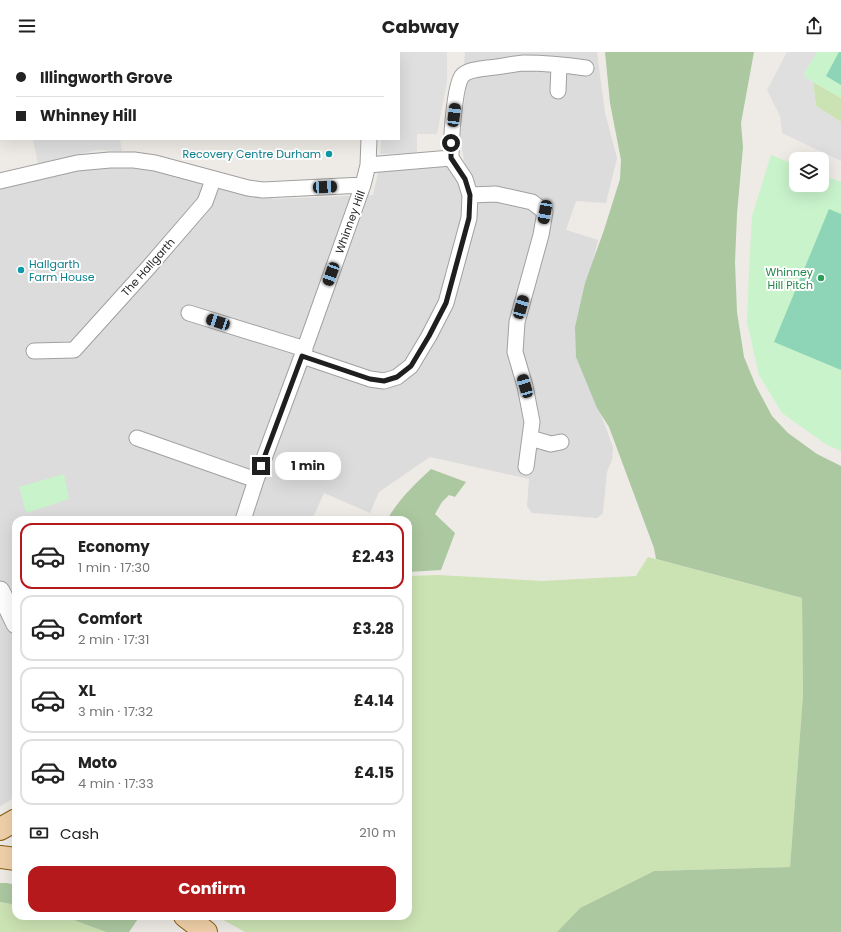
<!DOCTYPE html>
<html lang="en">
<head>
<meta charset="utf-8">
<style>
	:root { --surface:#fff; --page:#f6f6f6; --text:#222; --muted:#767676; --line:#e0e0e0; --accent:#b5191b }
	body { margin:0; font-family:Poppins,sans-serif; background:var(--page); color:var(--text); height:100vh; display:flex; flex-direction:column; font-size:15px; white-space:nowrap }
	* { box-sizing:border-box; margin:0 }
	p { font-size:13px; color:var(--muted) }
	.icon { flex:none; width:22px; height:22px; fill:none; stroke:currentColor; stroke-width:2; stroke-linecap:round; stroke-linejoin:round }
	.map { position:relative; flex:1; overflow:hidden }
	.side { position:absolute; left:12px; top:464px; width:400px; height:404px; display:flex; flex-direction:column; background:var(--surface); border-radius:12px; box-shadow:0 4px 16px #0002 }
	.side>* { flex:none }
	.banner { position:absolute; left:0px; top:0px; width:400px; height:88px; box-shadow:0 4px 16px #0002; display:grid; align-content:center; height:88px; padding:0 16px; background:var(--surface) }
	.fabs { position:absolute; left:789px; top:100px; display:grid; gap:8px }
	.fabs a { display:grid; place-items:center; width:40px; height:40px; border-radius:8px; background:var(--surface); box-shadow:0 4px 16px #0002; font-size:20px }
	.end { position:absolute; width:18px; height:18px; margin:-9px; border:5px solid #1f1f1f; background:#fff; box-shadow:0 0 0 2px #fff }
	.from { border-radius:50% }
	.bubble { position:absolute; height:28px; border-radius:12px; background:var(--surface); box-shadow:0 4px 16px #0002; font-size:13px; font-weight:700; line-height:28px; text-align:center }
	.car { position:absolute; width:12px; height:24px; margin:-12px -6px; border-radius:5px; box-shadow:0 0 3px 1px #0007; background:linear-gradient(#222 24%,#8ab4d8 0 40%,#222 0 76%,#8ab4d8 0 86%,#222 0) }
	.banner b { display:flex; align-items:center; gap:14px; height:38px; font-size:15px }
	.banner b+b { border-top:1px solid var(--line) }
	.banner i { width:10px; height:10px; background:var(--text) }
	ul { padding:7px 0 0; list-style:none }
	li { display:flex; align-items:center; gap:12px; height:66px; margin:0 8px 6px; padding:0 8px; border:2px solid var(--line); border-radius:12px }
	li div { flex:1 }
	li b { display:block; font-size:15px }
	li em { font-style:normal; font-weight:700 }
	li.on { border-color:var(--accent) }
	li>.icon { width:36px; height:36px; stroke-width:1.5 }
	.pay { display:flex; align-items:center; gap:10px; height:44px; padding:0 16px; font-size:15px }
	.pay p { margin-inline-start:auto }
	.primary-button { display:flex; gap:8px; margin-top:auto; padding:8px 16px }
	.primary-button a { flex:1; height:46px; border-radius:12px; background:var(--accent); color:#fff; font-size:16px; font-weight:700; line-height:46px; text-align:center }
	header { display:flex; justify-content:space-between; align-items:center; height:52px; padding:0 16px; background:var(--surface); font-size:18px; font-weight:700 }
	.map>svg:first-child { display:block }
	.residential { fill:#dddcdc }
	.grass { fill:#cbe2b2 }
	.forest { fill:#acc8a0 }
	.park { fill:#c8f3cb }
	.pitch { fill:#8ed4b7 }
	.parking { fill:#dfdfdf }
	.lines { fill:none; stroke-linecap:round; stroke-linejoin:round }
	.minor-casing { stroke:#a0a0a0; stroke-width:17 }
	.tertiary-casing { stroke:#a0a0a0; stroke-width:21 }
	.primary-casing { stroke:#875e12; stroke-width:24 }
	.minor { stroke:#fff; stroke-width:15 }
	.tertiary { stroke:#fff; stroke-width:19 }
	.primary { stroke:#f0d0a9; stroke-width:22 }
	.route { stroke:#1f1f1f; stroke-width:5 }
	.culture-dot { fill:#0f9aa8; stroke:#fff; stroke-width:1.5 }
	.leisure-dot { fill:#2e9e5b; stroke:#fff; stroke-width:1.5 }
	.labels { text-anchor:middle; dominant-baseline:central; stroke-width:4; stroke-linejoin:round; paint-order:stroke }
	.culture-label { font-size:11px; fill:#0d838f; stroke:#fff; text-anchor:end }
	.street-label { font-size:11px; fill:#1f1f1f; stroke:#fff }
	.leisure-label { font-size:11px; fill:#27864d; stroke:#fff; text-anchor:end }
</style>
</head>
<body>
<header><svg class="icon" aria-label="menu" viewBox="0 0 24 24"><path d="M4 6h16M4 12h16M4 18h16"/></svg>Cabway<svg class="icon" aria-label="share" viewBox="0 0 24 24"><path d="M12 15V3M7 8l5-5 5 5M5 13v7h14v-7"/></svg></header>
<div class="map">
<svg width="841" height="880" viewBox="0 0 841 880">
	<rect width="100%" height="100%" fill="#eeebe6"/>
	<path class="residential" d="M 288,0 L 357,0 L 288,1 Z
		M 465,0 L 597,0 L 605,61 L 617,106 L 606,151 L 576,149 L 566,178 L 598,188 L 578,275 L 579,304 L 613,395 L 612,408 L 607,420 L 603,461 L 597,466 L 532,461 L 527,454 L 529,427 L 430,405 L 379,440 L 370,461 L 324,441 L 312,468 L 16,468 L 16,744 L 0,755 L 0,135 L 101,112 L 143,114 L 274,147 L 373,143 L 378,120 L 465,113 L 460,86 L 466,35 L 464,14 Z"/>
	<path class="grass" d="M 813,30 L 841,46 L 841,70 L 816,54 Z
		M 648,505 L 802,546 L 803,643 L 790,815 L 654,819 L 580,856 L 557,880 L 245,880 L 218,865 L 408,864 L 408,524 L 438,523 L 475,525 L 542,529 L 636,524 Z
		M 0,850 L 16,853 L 16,864 L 63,864 L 106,880 L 0,880 Z"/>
	<path class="forest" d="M 605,0 L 754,0 L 741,71 L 743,95 L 737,162 L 735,210 L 737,260 L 744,305 L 756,334 L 772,364 L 788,381 L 817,402 L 841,414 L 841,880 L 557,880 L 580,856 L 654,819 L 790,815 L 803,643 L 802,546 L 656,507 L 654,496 L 609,375 L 597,356 L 576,305 L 575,275 L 585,231 L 604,178 L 620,127 L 621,108 L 610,51 Z
		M 431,417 L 466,430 L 455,445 L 449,443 L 442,450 L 435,462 L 455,481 L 441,518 L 408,520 L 408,468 L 387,468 C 398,448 414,433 431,417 Z
		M 0,831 L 7,831 L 16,833 L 16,853 L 0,850 Z
		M 63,864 L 140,864 L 129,880 L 106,880 Z"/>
	<path class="park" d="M 817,0 L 841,0 L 841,46 L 806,26 L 804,21 Z
		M 771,103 L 796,113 L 796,133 L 822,133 L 822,123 L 841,130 L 841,399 L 827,393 L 782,361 L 759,323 L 747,270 L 749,219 L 752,164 Z
		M 64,422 L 69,447 L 26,461 L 19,435 Z"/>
	<path class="pitch" d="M 839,0 L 841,0 L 841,33 L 826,24 Z
		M 829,157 L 841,162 L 841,318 L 774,290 Z"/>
	<path class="parking" d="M 385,0 L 447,0 L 447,30 L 437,82 L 417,82 L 417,101 L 380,102 L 381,87 L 399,87 L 399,1 L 385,1 Z
		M 787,0 L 817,0 L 804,21 L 806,26 L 813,30 L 816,54 L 841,70 L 841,109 L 782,81 L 780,64 L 767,38 Z
		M 33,87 L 120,87 L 122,99 L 97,98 L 38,112 Z"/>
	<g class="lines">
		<defs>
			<path id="minor" d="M 372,1 L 372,0
				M 558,39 L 559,13
				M 451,106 C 451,91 454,35 462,24 C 467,18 480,17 487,16 C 500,15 512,12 524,11 C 545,11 565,13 586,16
				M 0,129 L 77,111 L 110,108 L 134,108 L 155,111 L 248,136 L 263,138 L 363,133
				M 470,143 L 496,142 L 532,150 L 545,160 L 541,183 L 517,270 L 515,300 L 525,334 L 532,370 L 526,415
				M 189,261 L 305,297
				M 34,299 L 74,298 L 148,216 L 205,150 L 213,128
				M 302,304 L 370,327 L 384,329 L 397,325 L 411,314 L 429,284 L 446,251 L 469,166 L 470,143 L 465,127 L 451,106 L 368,113
				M 137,386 L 256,428
				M 530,386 L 551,392 L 561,390
				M 243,468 L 256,428 L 302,304 L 363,133 L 368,113 L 369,87"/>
			<path id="tertiary" d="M 0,539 L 16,572"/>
			<path id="primary" d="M 0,777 L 16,768
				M 0,805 L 16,807
				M 185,864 L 206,880"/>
		</defs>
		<use href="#minor" class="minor-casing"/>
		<use href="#tertiary" class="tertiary-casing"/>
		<use href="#primary" class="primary-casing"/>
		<use href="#minor" class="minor"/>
		<use href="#tertiary" class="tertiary"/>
		<use href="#primary" class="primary"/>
	</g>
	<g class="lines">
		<path class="route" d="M 261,414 L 302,304 L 370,327 L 384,329 L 397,325 L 411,314 L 429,284 L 446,251 L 469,166 L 470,143 L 465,127 L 451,106 L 451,91"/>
	</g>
	<g class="culture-dot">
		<circle cx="329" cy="102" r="4"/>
		<circle cx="21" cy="218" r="4"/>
	</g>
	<circle class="leisure-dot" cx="821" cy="226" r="4"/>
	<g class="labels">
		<g class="culture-label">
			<text x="321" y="102">Recovery Centre Durham</text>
			<text x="29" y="212" text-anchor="start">Hallgarth<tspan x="29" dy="13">Farm House</tspan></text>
		</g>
		<g class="street-label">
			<text transform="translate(350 170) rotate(-70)">Whinney Hill</text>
			<text transform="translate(148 215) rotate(-48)">The Hallgarth</text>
		</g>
		<g class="leisure-label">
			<text x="813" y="220">Whinney<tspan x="813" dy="13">Hill Pitch</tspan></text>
		</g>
	</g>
</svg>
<div class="fabs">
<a><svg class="icon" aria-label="layers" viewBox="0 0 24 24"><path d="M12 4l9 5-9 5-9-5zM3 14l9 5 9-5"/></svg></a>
</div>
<i class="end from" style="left:451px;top:91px"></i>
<i class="end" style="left:261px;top:414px"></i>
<div class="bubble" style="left:275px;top:400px;width:66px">1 min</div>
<i class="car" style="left:454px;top:63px;rotate:7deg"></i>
<i class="car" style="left:325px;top:135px;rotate:87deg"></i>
<i class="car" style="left:545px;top:160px;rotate:190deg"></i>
<i class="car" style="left:331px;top:222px;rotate:200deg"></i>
<i class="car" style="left:521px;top:255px;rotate:16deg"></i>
<i class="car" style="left:218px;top:270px;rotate:288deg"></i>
<i class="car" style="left:525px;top:334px;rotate:344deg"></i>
<div class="banner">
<b><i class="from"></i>Illingworth Grove</b>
<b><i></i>Whinney Hill</b>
</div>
<section class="side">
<ul>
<li class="on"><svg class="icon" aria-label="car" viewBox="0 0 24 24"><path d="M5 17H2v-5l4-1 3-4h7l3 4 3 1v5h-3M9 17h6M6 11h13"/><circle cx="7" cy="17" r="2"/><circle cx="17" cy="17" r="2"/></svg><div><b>Economy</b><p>1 min · 17:30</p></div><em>£2.43</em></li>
<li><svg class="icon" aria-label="car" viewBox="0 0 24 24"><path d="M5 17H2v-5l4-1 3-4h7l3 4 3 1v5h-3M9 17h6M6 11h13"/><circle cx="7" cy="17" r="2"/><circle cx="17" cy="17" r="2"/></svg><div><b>Comfort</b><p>2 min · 17:31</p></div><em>£3.28</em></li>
<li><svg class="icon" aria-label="car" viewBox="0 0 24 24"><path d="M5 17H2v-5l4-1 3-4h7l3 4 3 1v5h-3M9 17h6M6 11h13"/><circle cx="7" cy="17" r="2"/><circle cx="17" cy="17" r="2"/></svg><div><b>XL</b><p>3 min · 17:32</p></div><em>£4.14</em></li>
<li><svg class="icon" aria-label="car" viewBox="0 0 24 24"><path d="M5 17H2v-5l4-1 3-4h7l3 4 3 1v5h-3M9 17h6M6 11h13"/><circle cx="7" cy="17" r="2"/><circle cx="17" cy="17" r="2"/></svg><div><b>Moto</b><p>4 min · 17:33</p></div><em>£4.15</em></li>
</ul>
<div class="pay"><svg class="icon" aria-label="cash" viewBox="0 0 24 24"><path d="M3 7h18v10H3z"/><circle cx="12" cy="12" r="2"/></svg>Cash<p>210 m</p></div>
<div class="primary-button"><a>Confirm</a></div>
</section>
</div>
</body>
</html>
